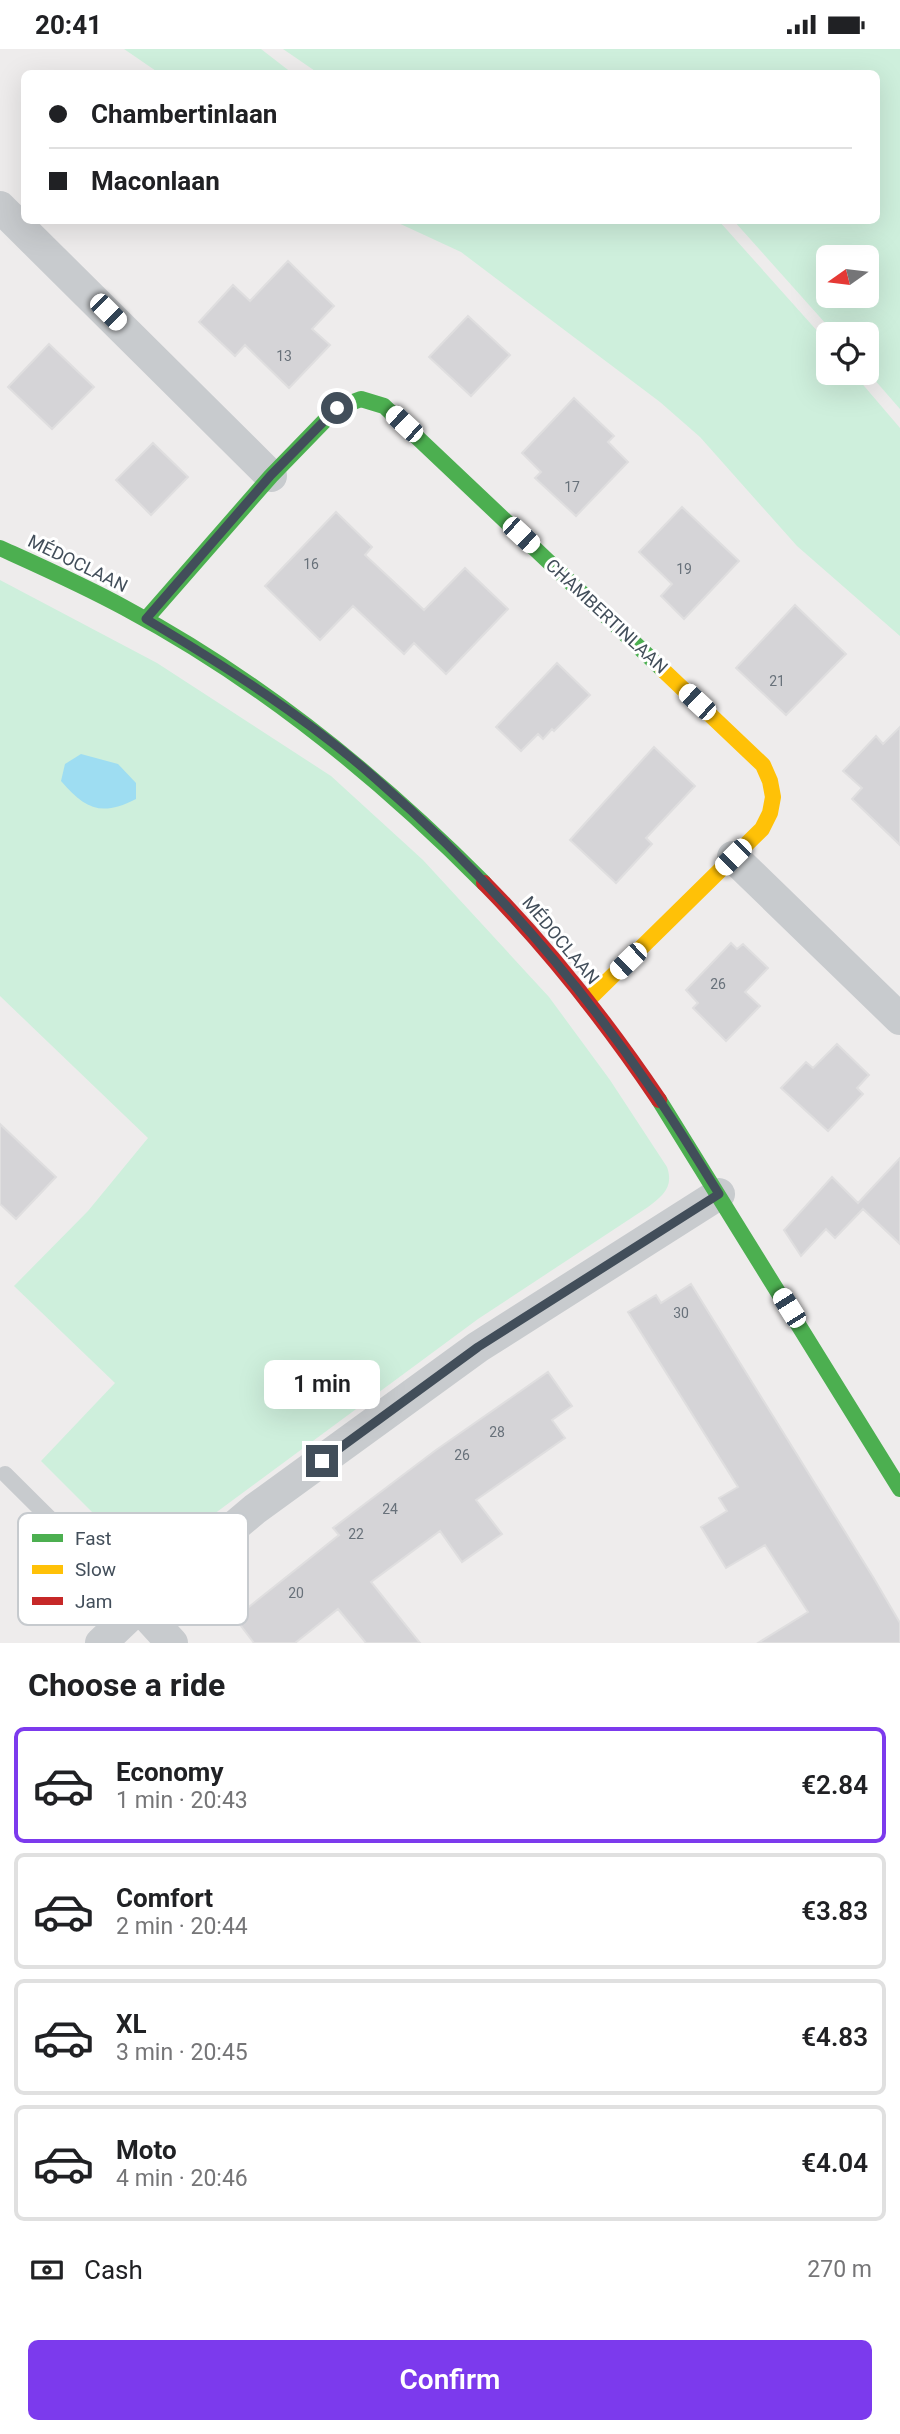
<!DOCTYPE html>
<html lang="en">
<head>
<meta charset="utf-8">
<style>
	:root { --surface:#fff; --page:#f6f6f6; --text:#202124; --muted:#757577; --line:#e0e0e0; --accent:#7c3aed }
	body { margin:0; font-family:Roboto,sans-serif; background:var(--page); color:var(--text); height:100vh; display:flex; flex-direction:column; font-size:26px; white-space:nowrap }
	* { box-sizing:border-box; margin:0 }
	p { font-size:23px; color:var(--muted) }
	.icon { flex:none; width:38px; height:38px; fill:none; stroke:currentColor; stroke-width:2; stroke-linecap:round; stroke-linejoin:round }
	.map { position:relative; height:1594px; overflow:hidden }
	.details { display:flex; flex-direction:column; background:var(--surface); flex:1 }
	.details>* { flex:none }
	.hud { position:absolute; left:21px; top:21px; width:859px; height:154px; border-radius:10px; box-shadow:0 7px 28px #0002; display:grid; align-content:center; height:154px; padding:0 28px; background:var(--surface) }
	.needle { width:46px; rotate:256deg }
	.tools { position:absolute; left:816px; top:196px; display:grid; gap:14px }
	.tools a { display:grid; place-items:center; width:63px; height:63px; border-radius:10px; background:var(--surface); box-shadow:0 7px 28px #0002; font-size:35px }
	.end { position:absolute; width:32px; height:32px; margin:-16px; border:9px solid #424e5a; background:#fff; box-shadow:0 0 0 4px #fff }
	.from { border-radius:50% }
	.bubble { position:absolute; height:49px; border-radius:10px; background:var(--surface); box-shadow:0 7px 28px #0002; font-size:23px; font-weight:600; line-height:49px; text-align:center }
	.car { position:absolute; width:21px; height:42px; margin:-21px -10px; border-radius:9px; box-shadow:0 0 5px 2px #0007; background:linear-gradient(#fff 24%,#345 0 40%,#fff 0 76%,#345 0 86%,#fff 0) }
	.hud b { display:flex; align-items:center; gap:24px; height:66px; font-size:26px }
	.hud b+b { border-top:2px solid var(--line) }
	.hud i { width:18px; height:18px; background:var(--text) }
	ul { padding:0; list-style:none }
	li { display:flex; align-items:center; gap:21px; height:116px; margin:0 14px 10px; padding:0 14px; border:4px solid var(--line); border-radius:10px }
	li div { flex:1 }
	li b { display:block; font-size:26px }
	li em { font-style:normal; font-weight:600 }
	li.active { border-color:var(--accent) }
	li>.icon { width:63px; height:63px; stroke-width:1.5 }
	h2 { padding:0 28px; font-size:32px; line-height:84px }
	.pay { display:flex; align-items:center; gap:18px; height:77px; padding:0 28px; font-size:26px }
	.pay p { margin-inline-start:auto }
	.primary-button { display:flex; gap:14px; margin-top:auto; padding:14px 28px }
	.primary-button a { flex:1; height:80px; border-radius:10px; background:var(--accent); color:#fff; font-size:28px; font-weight:600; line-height:80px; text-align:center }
	.status { display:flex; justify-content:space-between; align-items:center; height:49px; padding:0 35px; background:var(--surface); direction:ltr }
	.status svg { height:19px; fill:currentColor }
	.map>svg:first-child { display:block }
	.green { fill:#ceefdc; fill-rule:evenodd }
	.water { fill:#9eddf2 }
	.building { fill:#d5d4d7; stroke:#dfdedf; stroke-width:2 }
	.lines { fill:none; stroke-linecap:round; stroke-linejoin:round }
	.lane { stroke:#c8cbce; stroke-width:16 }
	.street { stroke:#c8cbce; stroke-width:32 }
	.fast { stroke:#4caf50; stroke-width:16 }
	.slow { stroke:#ffc107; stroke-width:16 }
	.jam { stroke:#c62828; stroke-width:16 }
	.route { stroke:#424e5a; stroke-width:9 }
	.labels { text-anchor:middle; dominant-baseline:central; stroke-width:6; stroke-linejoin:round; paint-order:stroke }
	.number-label { font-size:14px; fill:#68717a }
	.street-label { font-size:18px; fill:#424e5a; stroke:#fff }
	.key { fill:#fff; stroke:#c6cace; stroke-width:2 }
	.key-label { font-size:19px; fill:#424e5a }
</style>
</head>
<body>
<div class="status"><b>20:41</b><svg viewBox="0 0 49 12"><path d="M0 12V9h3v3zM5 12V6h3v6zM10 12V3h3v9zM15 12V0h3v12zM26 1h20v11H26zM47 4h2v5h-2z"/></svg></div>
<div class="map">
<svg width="900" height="1594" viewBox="0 0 900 1594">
	<rect width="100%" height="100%" fill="#eeecec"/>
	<path class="green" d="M 124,0 L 261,0 L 292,24 L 159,24 Z
		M 283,0 L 900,0 L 900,360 L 866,321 L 866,285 L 835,285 L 734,172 L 877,172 L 877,24 L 318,24 ZM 866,208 L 866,247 L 828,247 L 828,208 Z
		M 394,172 L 719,172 L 828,294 L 828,324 L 853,324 L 900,379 L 900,587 L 797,497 L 700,388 L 660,353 L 461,203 Z
		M 0,531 L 157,614 L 331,727 L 423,811 L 549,948 L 610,1031 L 667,1118 C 674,1138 663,1147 648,1158 L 478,1270 L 145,1516 L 41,1412 L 115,1334 L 14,1237 L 88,1162 L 148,1089 L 0,947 Z"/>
	<path class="water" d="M 81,705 L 118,715 L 136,734 L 136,750 C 101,768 85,760 61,732 L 65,715 Z"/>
	<path class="building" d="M 288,212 L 334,257 L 312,280 L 330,296 L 289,339 L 245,296 L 235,307 L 199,273 L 233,236 L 250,252 Z
		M 468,267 L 510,306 L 471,347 L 429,308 Z
		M 49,295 L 94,338 L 52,380 L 8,338 Z
		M 574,349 L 614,387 L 608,393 L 628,413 L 576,467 L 535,429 L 541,423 L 522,404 Z
		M 153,394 L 188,428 L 151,466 L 116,431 Z
		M 682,458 L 739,512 L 684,570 L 661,547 L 672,535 L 639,503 Z
		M 336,463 L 372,498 L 365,506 L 424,561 L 465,519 L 508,560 L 446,625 L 414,594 L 404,605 L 353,557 L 320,591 L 265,537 Z
		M 795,556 L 846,605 L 786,666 L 736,619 Z
		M 557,614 L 590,646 L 554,682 L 552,680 L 543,690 L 538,685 L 521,702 L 496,678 Z
		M 900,678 L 900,796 L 852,750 L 862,739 L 843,722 L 876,687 L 883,695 Z
		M 654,698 L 695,737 L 646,789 L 652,795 L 616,834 L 570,791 Z
		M 731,894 L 737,900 L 743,895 L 768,919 L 745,943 L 760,957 L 726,992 L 693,959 L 698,954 L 686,941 Z
		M 837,995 L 869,1026 L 857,1039 L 863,1045 L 828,1082 L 781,1039 L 806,1013 L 813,1019 Z
		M 0,1075 L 56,1128 L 16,1170 L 0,1155 Z
		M 900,1109 L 900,1195 L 863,1160 L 835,1189 L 826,1180 L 801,1207 L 784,1181 L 832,1128 L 858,1154 Z
		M 691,1235 L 873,1528 L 900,1574 L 900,1594 L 758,1594 L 808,1563 L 765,1496 L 726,1519 L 701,1478 L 727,1462 L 719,1449 L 738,1438 L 628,1263 L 656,1246 L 661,1254 Z
		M 548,1323 L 572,1357 L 552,1371 L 565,1389 L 476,1451 L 502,1485 L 462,1513 L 440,1482 L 371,1533 L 420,1594 L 366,1594 L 338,1560 L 295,1594 L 254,1594 L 235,1569 L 339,1486 L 333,1479 L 436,1401 Z"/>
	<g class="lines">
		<path class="lane" d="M 5,1425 L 139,1558"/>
		<path class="street" d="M 0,158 L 271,427
			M 733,808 L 900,970
			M 139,1558 L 172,1594
			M 101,1594 L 139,1558 L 255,1460 L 478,1298 L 719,1145"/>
		<path class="fast" d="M 0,499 C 42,518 85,537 125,559 C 260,631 377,726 484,834
			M 146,570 L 271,427 L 337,359 L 361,350 L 384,357 L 663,621
			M 659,1051 L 900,1440"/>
		<path class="slow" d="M 587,952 L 762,780 L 770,764 L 773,748 L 770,732 L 763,716 L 663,621"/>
		<path class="jam" d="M 484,834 C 549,900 607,974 659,1051"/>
	</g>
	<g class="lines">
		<path class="route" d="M 322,1412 L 478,1298 L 719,1145 C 696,1109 675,1072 650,1038 C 572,924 480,820 376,730 C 306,668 226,618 146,570 L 271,426 L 337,359"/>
	</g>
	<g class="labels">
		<g class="number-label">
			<text x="284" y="307">13</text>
			<text x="572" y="438">17</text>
			<text x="311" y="515">16</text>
			<text x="684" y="520">19</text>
			<text x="777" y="632">21</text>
			<text x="718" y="935">26</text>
			<text x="681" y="1264">30</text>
			<text x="497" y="1383">28</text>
			<text x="462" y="1406">26</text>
			<text x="390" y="1460">24</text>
			<text x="356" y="1485">22</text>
			<text x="296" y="1544">20</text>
		</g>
		<g class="street-label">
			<text transform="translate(78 514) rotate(26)">MÉDOCLAAN</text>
			<text transform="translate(607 567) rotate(43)">CHAMBERTINLAAN</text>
			<text transform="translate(561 891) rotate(50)">MÉDOCLAAN</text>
		</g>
	</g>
	<rect x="18" y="1464" width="230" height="112" rx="10" class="key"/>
	<rect x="32" y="1485" width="31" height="8" fill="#4caf50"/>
	<rect x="32" y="1516" width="31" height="9" fill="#ffc107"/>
	<rect x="32" y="1548" width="31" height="8" fill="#c62828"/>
	<g class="key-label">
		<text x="75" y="1496">Fast</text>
		<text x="75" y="1527">Slow</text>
		<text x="75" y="1559">Jam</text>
	</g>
</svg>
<div class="tools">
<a><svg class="needle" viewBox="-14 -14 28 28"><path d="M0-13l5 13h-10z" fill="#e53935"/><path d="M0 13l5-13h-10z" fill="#757577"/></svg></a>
<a><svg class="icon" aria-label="locate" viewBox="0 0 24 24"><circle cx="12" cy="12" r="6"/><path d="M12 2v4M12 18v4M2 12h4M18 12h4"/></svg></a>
</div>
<i class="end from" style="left:337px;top:359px"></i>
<i class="end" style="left:322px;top:1412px"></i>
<div class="bubble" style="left:264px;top:1311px;width:116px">1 min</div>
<i class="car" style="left:108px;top:263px;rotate:135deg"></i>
<i class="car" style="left:404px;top:375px;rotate:313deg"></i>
<i class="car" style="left:521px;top:486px;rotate:133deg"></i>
<i class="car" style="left:697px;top:653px;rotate:313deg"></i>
<i class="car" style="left:733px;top:808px;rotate:225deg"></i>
<i class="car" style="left:628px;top:912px;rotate:226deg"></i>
<i class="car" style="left:789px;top:1259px;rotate:328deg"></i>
<div class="hud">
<b><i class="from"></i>Chambertinlaan</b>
<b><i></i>Maconlaan</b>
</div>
</div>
<section class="details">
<h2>Choose a ride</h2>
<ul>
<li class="active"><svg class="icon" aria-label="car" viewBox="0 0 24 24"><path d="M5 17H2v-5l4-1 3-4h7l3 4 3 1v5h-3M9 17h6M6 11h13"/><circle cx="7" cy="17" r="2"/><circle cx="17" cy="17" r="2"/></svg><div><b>Economy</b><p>1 min · 20:43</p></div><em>€2.84</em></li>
<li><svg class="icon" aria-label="car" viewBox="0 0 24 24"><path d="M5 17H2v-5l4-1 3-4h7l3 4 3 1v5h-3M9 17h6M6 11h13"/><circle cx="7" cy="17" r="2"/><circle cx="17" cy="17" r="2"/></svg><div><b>Comfort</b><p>2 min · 20:44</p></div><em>€3.83</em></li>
<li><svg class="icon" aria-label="car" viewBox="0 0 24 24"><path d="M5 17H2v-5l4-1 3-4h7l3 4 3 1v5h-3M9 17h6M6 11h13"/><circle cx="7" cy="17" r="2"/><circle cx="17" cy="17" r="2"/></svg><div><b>XL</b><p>3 min · 20:45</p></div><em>€4.83</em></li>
<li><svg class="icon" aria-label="car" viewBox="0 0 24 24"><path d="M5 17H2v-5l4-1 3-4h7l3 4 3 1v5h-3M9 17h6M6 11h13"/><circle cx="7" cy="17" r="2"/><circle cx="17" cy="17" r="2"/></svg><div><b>Moto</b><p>4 min · 20:46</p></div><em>€4.04</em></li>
</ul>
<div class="pay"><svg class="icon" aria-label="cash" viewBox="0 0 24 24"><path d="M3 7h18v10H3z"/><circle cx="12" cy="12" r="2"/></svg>Cash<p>270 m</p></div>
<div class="primary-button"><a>Confirm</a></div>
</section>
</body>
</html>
